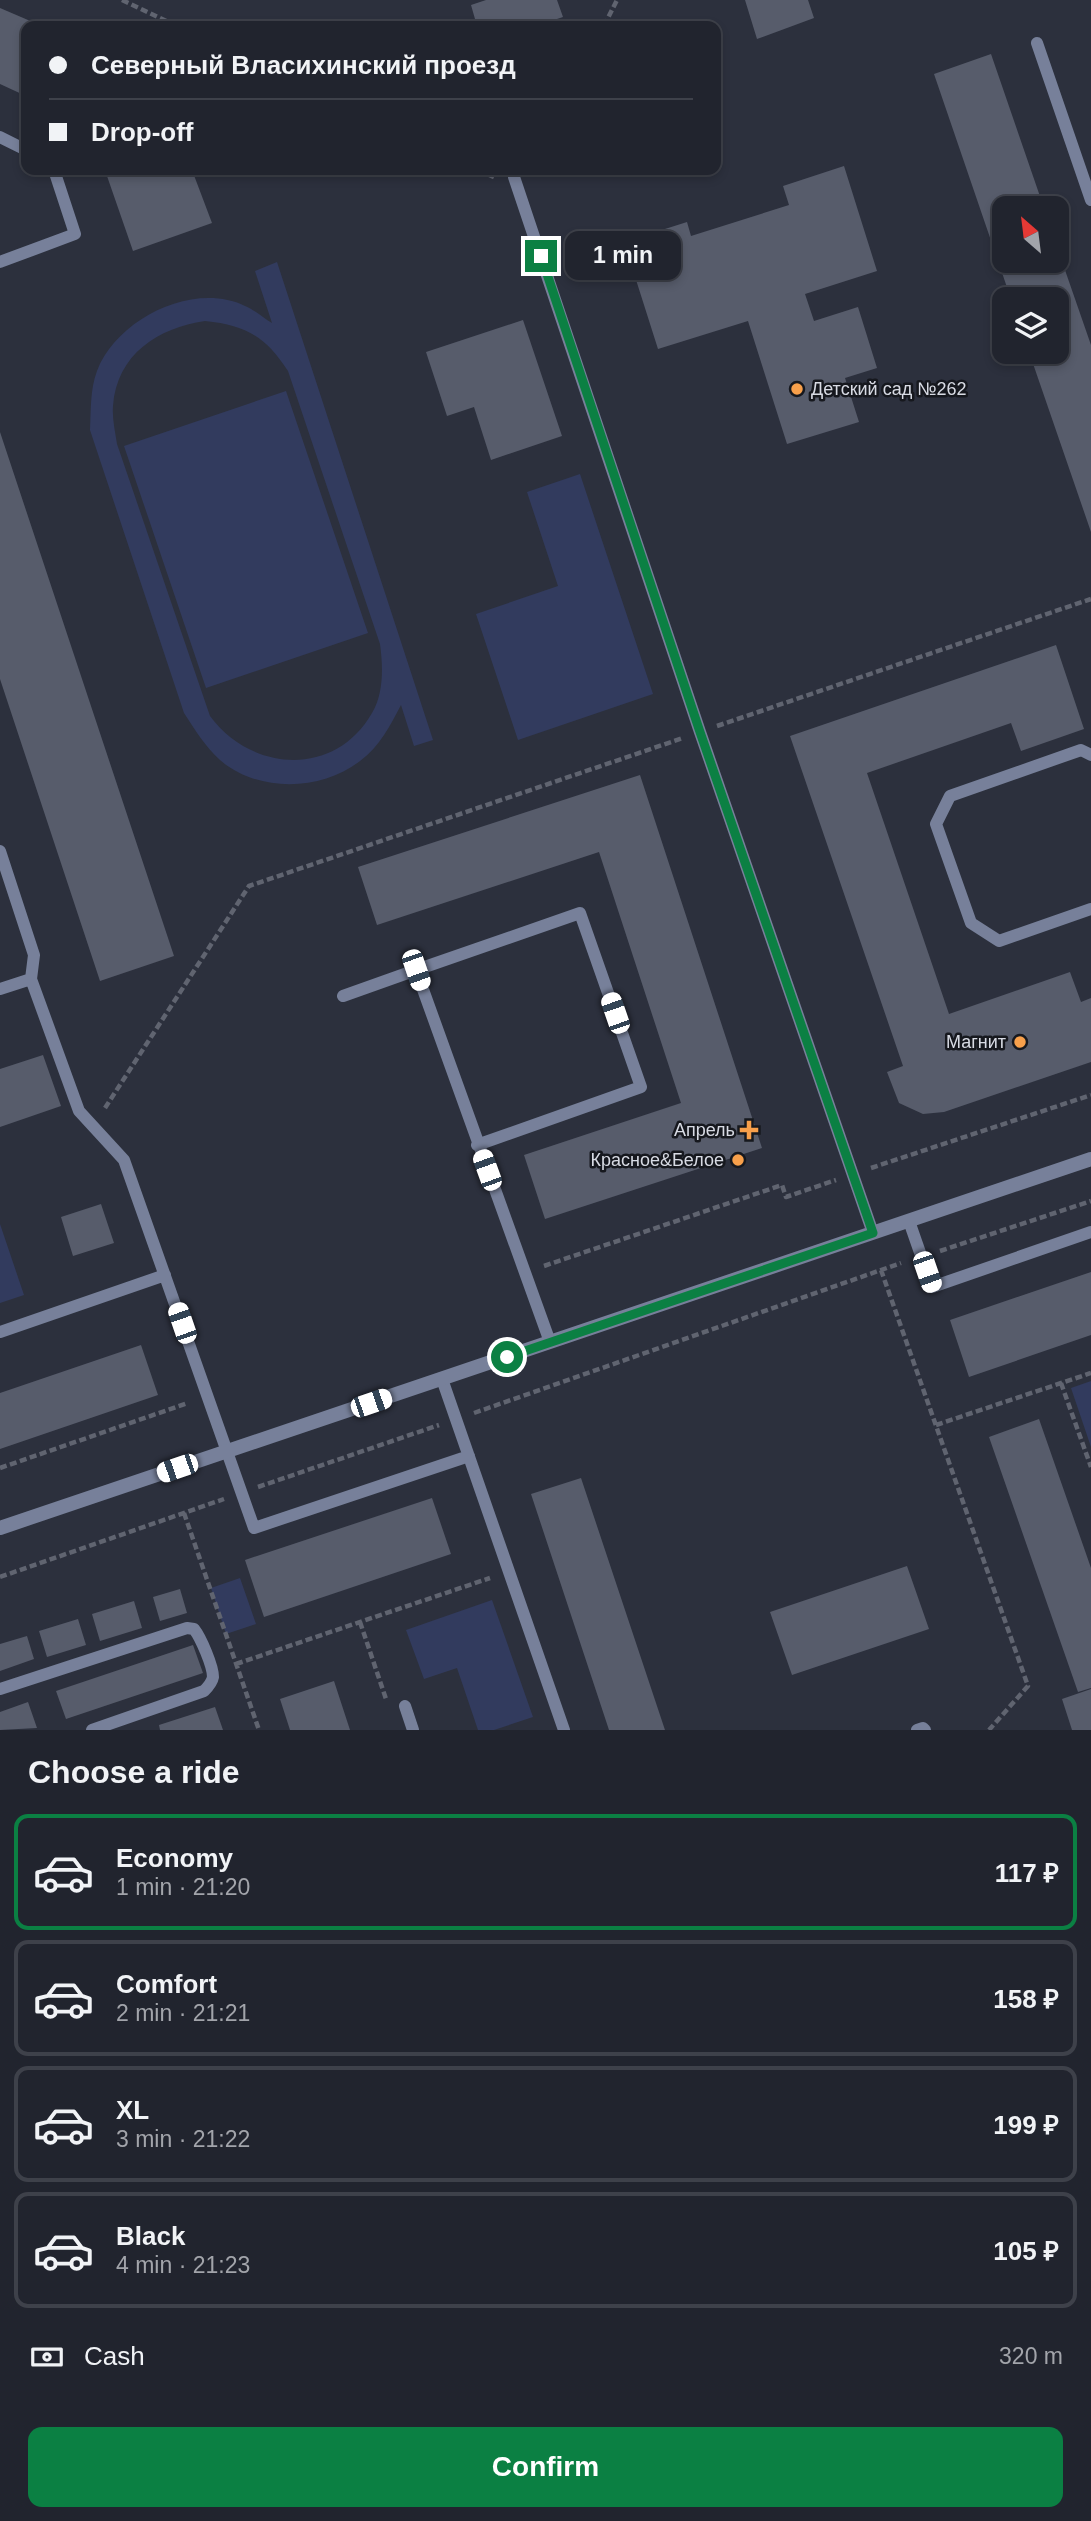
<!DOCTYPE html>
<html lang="en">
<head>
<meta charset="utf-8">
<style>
	:root { --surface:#21242e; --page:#2d303a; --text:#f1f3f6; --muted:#a2a4aa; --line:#3e414a; --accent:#0b8043 }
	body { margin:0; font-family:Arial,sans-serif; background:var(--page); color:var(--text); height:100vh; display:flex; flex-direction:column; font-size:26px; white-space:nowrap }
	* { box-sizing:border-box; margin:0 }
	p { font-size:23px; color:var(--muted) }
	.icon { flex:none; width:38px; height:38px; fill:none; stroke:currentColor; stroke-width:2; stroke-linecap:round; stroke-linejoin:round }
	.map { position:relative; height:1730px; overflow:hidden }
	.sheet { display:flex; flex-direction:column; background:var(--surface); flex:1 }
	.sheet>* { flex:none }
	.top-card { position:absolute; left:21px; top:21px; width:700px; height:154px; border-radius:14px; box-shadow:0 4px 10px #0003,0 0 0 2px var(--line); display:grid; align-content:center; height:154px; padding:0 28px; background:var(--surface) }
	.needle { width:46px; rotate:332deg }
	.fabs { position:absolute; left:992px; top:196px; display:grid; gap:14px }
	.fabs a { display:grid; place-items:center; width:77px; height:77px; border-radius:14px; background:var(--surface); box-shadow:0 4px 10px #0003,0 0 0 2px var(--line); font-size:35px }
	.end { position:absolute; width:32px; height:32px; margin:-16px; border:9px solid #0b8043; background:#fff; box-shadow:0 0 0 4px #fff }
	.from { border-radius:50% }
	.bubble { position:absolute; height:49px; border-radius:14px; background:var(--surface); box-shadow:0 4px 10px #0003,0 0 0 2px var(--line); font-size:23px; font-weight:800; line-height:49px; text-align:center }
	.car { position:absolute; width:21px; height:42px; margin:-21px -10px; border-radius:9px; box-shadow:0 0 5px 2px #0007; background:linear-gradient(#fff 24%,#345 0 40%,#fff 0 76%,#345 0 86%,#fff 0) }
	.top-card b { display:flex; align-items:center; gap:24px; height:66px; font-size:26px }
	.top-card b+b { border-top:2px solid var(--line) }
	.top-card i { width:18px; height:18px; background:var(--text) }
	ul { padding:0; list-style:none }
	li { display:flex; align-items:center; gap:21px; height:116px; margin:0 14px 10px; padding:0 14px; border:4px solid var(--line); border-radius:14px }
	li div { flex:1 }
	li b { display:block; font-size:26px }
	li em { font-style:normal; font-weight:800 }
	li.current { border-color:var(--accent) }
	li>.icon { width:63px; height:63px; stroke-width:1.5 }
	h2 { padding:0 28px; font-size:32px; line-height:84px }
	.pay { display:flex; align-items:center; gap:18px; height:77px; padding:0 28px; font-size:26px }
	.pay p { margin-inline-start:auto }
	.action { display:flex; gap:14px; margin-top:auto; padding:14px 28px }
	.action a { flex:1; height:80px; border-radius:14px; background:var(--accent); color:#fff; font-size:28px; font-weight:800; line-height:80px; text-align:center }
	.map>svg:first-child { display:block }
	.green { fill:#323b5e; fill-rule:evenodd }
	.building { fill:#575c6b }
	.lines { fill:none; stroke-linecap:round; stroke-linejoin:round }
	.path { stroke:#606470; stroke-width:4.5; stroke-dasharray:7 3.5; stroke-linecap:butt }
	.lane { stroke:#77809a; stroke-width:12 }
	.street { stroke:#77809a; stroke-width:14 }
	.route { stroke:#0b8043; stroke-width:9 }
	.poi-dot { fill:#f8a04b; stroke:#16181e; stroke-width:2.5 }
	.labels { text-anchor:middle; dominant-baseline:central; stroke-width:5; stroke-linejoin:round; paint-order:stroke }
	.poi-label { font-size:18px; fill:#d8dbe4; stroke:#16181e; text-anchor:end }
</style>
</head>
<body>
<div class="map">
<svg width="1091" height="1730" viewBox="0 0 1091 1730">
	<rect width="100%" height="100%" fill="#2c303d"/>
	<path class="green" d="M 277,262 L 433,740 L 414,746 L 401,705 C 390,726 380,746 360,761 C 322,791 258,793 220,760 C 205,746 195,730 184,713 L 90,430 C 91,411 90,389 97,371 C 117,319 193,281 245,306 C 255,310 263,318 272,323 L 255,271 ZM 205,321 C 246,325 266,337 288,371 L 380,644 C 383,666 384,693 372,713 C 335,778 251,772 210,716 L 117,444 C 115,431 112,418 113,406 C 117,354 158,328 205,321 Z
		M 286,391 L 368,633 L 206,688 L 124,446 Z
		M 580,474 L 653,694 L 518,740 L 476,614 L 558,586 L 527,492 Z
		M 0,1224 L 24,1295 L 0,1303 Z
		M 1091,1381 L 1091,1447 L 1071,1388 Z
		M 240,1578 L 256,1624 L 226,1634 L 211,1588 Z
		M 492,1600 L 533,1717 L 494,1730 L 478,1730 L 457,1668 L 424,1679 L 406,1630 Z"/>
	<path class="building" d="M 486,0 L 557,0 L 563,17 L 536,26 L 477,26 L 471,5 Z
		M 745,0 L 808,0 L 814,18 L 757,39 Z
		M 0,8 L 42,26 L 26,26 L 26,96 L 0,84 Z
		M 991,54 L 1044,208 L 1004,208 L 1004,261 L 1057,261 L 1057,247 L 1091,345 L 1091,532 L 1029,352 L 1057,352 L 1057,299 L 1011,299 L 934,74 Z
		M 844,166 L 877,271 L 805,294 L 814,321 L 858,307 L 877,368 L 845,378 L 859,422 L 787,444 L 748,321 L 658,349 L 624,242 L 687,222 L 691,236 L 789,205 L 783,186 Z
		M 115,170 L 192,170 L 212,223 L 133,251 L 107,176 Z
		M 523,320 L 562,436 L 491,460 L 474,407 L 447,416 L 426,352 Z
		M 0,432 L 174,956 L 100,981 L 0,679 Z
		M 1056,645 L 1084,729 L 1021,751 L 1011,723 L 867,773 L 949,1014 L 1070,972 L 1081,1002 L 1091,998 L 1091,1062 L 944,1112 L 923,1114 L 899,1103 L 887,1072 L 903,1066 L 790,736 Z
		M 640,775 L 762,1148 L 545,1219 L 524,1155 L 681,1103 L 599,852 L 377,925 L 358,867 Z
		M 43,1055 L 61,1106 L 0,1127 L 0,1069 Z
		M 101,1204 L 114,1243 L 73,1256 L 61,1217 Z
		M 1091,1272 L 1091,1335 L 969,1377 L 950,1320 Z
		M 141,1345 L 158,1395 L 0,1449 L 0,1393 Z
		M 1039,1419 L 1091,1568 L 1091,1688 L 1078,1692 L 989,1437 Z
		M 581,1478 L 665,1730 L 609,1730 L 531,1494 Z
		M 432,1498 L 451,1554 L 264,1617 L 245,1560 Z
		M 907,1566 L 929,1629 L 792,1675 L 770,1612 Z
		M 180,1589 L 187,1613 L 160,1621 L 153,1597 Z
		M 134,1601 L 142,1628 L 100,1641 L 92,1614 Z
		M 78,1619 L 86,1645 L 47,1657 L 39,1631 Z
		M 27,1636 L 34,1659 L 0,1671 L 0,1644 Z
		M 193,1645 L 203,1673 L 66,1719 L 56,1691 Z
		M 334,1681 L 350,1730 L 290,1730 L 280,1699 Z
		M 1091,1689 L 1091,1730 L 1072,1730 L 1062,1699 Z
		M 28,1702 L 37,1728 L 0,1730 L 0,1712 Z
		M 215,1707 L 223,1730 L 160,1730 L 159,1725 Z"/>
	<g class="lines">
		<path class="path" d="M 122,0 L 177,26
			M 604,26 L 617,0
			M 478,170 L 496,178
			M 717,726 L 1091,599
			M 105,1108 L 249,886 L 683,738
			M 871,1168 L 1091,1095
			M 940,1251 L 1091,1201
			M 544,1266 L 782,1185 L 786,1197 L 836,1180
			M 881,1270 L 1028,1686 L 989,1730
			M 1061,1383 L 1091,1467
			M 474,1413 L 901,1263
			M 936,1425 L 1091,1373
			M 0,1468 L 188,1403
			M 258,1487 L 439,1425
			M 184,1513 L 259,1730
			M 0,1577 L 224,1499
			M 360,1622 L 386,1699
			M 236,1664 L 490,1578"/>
		<path class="lane" d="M 1037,43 L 1091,200
			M 0,137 L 26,150
			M 514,177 L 700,732 L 873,1233
			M 0,262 L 75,234 L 54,170
			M 1091,755 L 1081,750 L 950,796 L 936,824 L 971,923 L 999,941 L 1091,909
			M 0,851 L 34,955 L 31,979 L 0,989
			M 31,979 L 79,1111 L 124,1160 L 254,1528 L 469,1456
			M 343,996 L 416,970
			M 477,1145 L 641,1087 L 580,913 L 416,970 L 550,1342
			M 909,1221 L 932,1287 L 1091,1232
			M 0,1332 L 165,1275
			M 442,1379 L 564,1730
			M 0,1689 L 187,1628 L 194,1629 C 201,1638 213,1666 213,1677 C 212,1683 208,1687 204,1691 L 92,1730
			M 405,1706 L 413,1730
			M 917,1730 L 923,1728 L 925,1730"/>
		<path class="street" d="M 0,1528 L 1091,1159"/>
	</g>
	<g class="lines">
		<path class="route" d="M 507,1357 L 873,1233 L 700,732 L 541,256"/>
	</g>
	<g class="poi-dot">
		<circle cx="797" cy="389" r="7"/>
		<circle cx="1020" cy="1042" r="7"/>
		<path d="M745.5 1119.5h7v7h7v7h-7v7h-7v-7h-7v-7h7z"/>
		<circle cx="738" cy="1160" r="7"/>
	</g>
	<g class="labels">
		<g class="poi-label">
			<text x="811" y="389" text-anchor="start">Детский сад №262</text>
			<text x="1006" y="1042">Магнит</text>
			<text x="735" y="1130">Апрель</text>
			<text x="724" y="1160">Красное&amp;Белое</text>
		</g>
	</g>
</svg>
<div class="fabs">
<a><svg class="needle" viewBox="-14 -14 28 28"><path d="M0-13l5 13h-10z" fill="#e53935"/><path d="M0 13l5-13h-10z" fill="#a2a4aa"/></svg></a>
<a><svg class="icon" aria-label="layers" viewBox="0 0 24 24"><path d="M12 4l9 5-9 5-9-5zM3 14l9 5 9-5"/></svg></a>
</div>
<i class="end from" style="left:507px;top:1357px"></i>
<i class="end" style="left:541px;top:256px"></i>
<div class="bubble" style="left:565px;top:231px;width:116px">1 min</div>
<i class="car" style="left:416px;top:970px;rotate:161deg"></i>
<i class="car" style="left:615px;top:1013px;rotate:341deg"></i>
<i class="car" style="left:487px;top:1170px;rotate:340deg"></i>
<i class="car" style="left:927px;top:1272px;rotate:161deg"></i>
<i class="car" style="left:182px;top:1323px;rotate:341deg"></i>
<i class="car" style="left:371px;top:1403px;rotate:71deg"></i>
<i class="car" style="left:177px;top:1468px;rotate:251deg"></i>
<div class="top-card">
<b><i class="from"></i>Северный Власихинский проезд</b>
<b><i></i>Drop-off</b>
</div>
</div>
<section class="sheet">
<h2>Choose a ride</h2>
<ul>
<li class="current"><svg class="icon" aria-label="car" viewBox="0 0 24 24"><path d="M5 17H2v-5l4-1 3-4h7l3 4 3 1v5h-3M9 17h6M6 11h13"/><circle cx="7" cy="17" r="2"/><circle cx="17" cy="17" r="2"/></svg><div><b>Economy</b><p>1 min · 21:20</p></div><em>117 ₽</em></li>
<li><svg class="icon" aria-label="car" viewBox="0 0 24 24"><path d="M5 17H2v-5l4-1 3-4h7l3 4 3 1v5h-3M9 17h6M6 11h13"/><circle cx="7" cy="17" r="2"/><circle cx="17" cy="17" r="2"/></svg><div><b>Comfort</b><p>2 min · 21:21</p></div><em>158 ₽</em></li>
<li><svg class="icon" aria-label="car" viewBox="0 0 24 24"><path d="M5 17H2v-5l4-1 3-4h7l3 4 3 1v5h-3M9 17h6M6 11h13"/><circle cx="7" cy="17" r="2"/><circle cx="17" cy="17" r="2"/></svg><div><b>XL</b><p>3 min · 21:22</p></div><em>199 ₽</em></li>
<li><svg class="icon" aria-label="car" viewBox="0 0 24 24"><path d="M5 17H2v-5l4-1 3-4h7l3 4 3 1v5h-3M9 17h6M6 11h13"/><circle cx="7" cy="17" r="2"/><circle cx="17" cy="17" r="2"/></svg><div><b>Black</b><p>4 min · 21:23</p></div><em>105 ₽</em></li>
</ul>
<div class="pay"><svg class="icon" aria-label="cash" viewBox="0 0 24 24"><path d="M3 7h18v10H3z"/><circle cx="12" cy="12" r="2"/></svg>Cash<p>320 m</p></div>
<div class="action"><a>Confirm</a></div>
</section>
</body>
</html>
